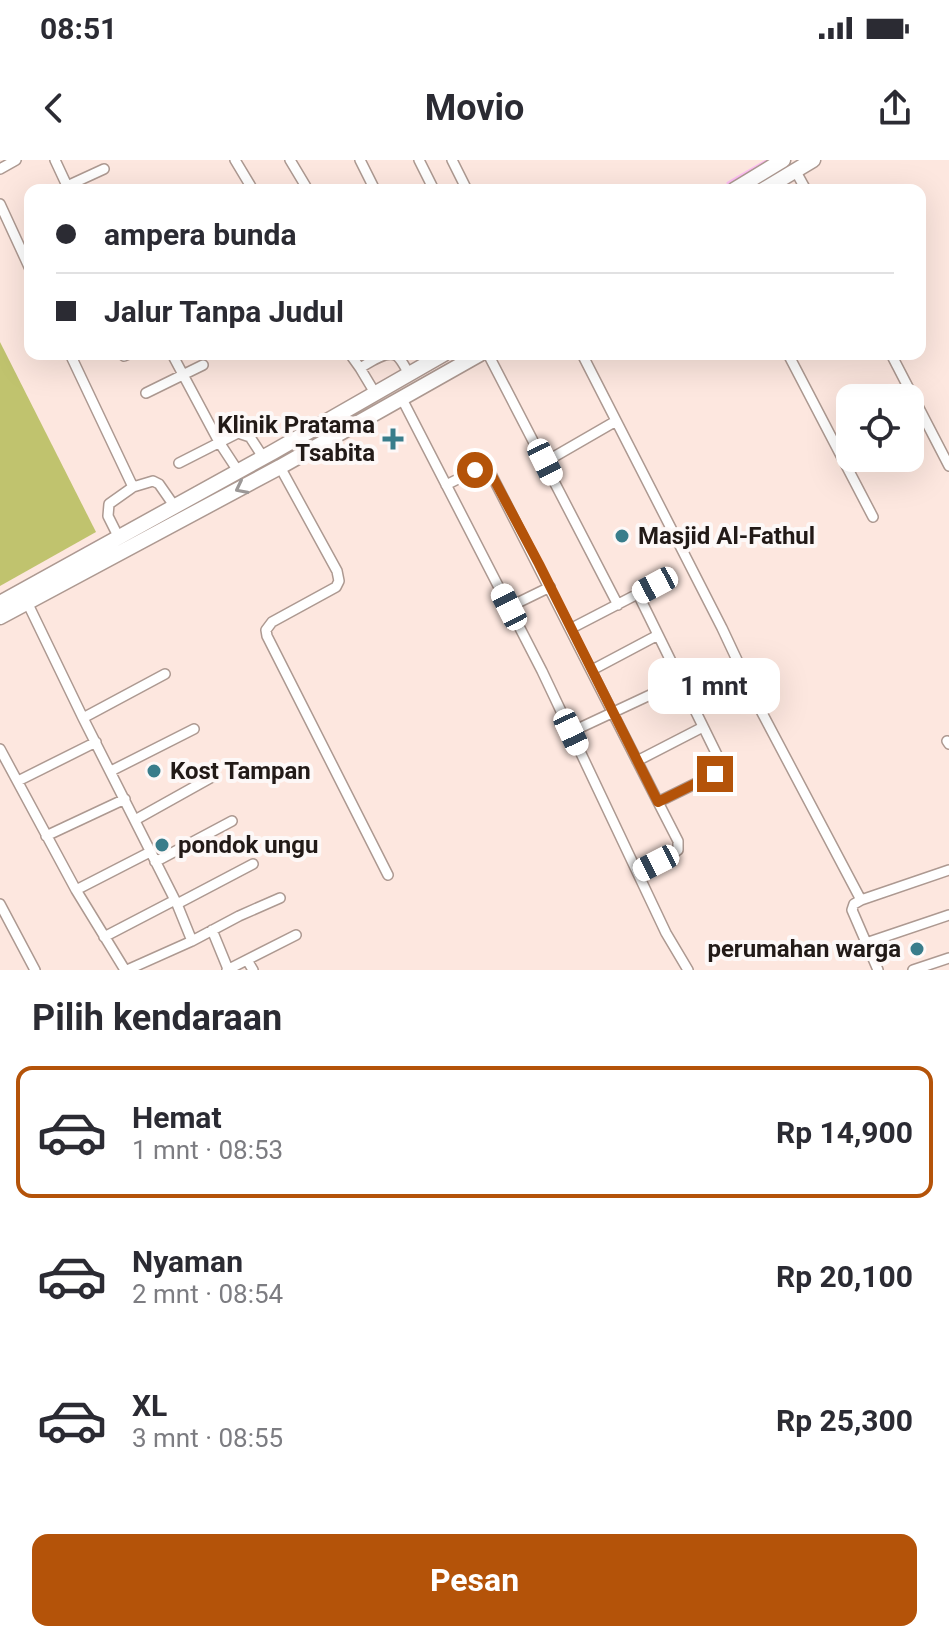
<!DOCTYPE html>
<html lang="id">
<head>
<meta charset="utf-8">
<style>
	:root { --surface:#fff; --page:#f2f2f3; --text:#2b2b33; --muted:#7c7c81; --line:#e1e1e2; --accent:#b45309 }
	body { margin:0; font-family:Roboto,sans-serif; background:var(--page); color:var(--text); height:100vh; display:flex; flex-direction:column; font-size:30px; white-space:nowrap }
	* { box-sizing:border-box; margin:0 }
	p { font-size:26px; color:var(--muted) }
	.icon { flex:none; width:44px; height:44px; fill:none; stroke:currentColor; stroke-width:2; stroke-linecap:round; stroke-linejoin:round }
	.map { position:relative; height:810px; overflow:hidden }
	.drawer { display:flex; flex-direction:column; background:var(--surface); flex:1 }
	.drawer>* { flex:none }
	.guide { position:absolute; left:24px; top:24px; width:902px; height:176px; border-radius:16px; box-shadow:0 8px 32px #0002; display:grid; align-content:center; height:176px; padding:0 32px; background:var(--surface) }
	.fabs { position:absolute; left:836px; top:224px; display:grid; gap:16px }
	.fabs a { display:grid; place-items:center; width:88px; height:88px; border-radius:16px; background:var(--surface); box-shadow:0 8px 32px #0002; font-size:40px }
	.end { position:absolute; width:36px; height:36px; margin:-18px; border:10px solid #b45309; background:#fff; box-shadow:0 0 0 4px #fff }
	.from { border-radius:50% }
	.bubble { position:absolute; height:56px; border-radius:16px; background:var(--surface); box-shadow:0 8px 32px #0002; font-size:26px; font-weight:700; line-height:56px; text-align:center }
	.car { position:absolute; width:24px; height:48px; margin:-24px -12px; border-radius:10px; box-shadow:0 0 6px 2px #0007; background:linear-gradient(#fff 24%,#345 0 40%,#fff 0 76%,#345 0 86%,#fff 0) }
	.guide b { display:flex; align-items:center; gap:28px; height:76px; font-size:30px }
	.guide b+b { border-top:2px solid var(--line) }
	.guide i { width:20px; height:20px; background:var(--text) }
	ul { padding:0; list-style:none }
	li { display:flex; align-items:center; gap:24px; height:132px; margin:0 16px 12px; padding:0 16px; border:4px solid transparent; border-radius:16px }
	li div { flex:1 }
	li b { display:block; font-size:30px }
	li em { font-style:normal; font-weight:700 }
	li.on { border-color:var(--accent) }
	li>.icon { width:72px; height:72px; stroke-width:1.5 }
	h2 { padding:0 32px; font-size:36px; line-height:96px }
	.primary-button { display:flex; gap:16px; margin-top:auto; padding:16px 32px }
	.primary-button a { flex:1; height:92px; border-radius:16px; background:var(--accent); color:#fff; font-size:32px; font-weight:700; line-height:92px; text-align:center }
	.status { display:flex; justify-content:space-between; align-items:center; height:56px; padding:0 40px; background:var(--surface); direction:ltr }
	.status svg { height:22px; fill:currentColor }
	header { display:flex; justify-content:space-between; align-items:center; height:104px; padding:0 32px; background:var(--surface); font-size:36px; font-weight:700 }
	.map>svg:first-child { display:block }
	.green { fill:#c0c36e }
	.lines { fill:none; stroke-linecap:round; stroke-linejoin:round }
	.stream { stroke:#fdbcf2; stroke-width:3 }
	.minor-casing { stroke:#ad9991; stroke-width:12 }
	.highway-casing { stroke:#ad9991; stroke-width:17 }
	.minor { stroke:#fff; stroke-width:9 }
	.highway { stroke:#fff; stroke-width:14 }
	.oneway { stroke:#9c9897 }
	.route { stroke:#b45309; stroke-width:10 }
	.poi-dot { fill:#397d8b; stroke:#fdf8f7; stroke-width:3 }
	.labels { text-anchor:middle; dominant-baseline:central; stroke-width:8; stroke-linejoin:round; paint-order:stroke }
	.poi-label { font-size:24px; font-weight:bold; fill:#221a17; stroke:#fdf8f7; text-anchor:start }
</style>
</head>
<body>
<div class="status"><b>08:51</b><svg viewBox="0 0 49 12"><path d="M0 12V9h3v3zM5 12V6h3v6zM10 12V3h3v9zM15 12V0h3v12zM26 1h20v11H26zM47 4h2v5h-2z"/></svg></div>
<header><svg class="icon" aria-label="back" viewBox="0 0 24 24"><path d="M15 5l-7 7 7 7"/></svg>Movio<svg class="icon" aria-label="share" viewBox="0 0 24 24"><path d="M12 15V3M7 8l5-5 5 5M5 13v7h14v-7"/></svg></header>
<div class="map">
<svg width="949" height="810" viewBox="0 0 949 810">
	<rect width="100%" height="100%" fill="#fde7df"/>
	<path class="green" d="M 0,182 L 96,372 L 0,426 Z"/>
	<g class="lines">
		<path class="stream" d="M 728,23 L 768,0
			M 76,393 L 98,381"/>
		<defs>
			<path id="minor" d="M 55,0 L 69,30
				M 235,0 L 253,30
				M 290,0 L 308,30
				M 360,0 L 375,30
				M 419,0 L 434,30
				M 452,0 L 467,30
				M 0,9 L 16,0
				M 795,10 L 806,30
				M 67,26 L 104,9
				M 0,44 L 30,109
				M 70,194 L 133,327 L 109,344 L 108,356 L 119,378
				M 172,194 L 219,282 L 238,311
				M 350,194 L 360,208 C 369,203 387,189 397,196 C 402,200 406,209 409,214
				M 488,194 L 618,445
				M 582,194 L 722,468 L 759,547 L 861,740 L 949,710
				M 788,194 L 873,357
				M 891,194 L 949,306
				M 124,196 L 129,194
				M 360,208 L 375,233
				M 146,233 L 203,205
				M 402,239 L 542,511 L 666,773 L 688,810
				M 545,302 L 616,261
				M 179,303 L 238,273 L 250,277 L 263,297
				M 280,307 L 337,411 L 339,421 L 336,427 L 272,462 L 266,470 L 267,476 L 388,715
				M 446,325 L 482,307 L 488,308 L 658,642 L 678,681 L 678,690 L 638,712
				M 133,327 L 153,321 L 159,324 L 175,347
				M 638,434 L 720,601 L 721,606 L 715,614 L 658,642
				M 27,442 L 83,558 L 177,744 L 192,781 L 239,756 L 280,738
				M 509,447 L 550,427
				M 570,469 L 655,425
				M 592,510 L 658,475
				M 83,558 L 165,514
				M 571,572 L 680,521
				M 947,581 L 949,584
				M 0,589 L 76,730 L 125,810
				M 637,601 L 703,567
				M 111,611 L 194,569
				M 18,621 L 96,582
				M 135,660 L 212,617
				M 46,676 L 125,639
				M 155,702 L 232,661
				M 76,730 L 150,692
				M 861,740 L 854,744 L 852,750 L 878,810
				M 0,744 L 35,810
				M 177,744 L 253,704
				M 212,770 L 228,809
				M 104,777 L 175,740
				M 866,783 L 949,755
				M 247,800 L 253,810
				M 127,810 L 192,781
				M 227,810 L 296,775
				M 913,810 L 949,798"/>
			<path id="highway" d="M 734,30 L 783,0
				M 763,30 L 813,0
				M 0,443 L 273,292 L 444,194
				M 0,457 L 280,307 L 480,194"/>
		</defs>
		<use href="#minor" class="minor-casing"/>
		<use href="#highway" class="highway-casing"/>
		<use href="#minor" class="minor"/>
		<use href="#highway" class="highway"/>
	</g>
	<defs><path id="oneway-chevron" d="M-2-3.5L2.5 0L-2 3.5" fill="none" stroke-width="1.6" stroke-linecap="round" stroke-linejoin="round" transform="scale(2)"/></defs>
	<use class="oneway" href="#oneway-chevron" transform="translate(241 328) rotate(153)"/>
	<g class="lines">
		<path class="route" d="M 475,310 L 482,307 L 488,308 L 539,404 L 658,642 L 715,614"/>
	</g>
	<g class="poi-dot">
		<path d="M389 267h8v8h8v8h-8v8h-8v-8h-8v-8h8z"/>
		<circle cx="622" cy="376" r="8"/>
		<circle cx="154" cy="611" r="8"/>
		<circle cx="162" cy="685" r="8"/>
		<circle cx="917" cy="789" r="8"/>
	</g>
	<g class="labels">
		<g class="poi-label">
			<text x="375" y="265" text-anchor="end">Klinik Pratama<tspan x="375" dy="28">Tsabita</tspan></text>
			<text x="638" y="376">Masjid Al-Fathul</text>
			<text x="170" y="611">Kost Tampan</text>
			<text x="178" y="685">pondok ungu</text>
			<text x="901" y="789" text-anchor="end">perumahan warga</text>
		</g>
	</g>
</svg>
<div class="fabs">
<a><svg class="icon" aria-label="locate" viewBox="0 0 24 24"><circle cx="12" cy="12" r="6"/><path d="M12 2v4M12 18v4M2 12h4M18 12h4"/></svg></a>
</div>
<i class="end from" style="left:475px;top:310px"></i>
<i class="end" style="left:715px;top:614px"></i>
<div class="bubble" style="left:648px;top:498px;width:132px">1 mnt</div>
<i class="car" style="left:545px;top:302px;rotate:154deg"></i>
<i class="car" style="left:655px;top:425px;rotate:242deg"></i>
<i class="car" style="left:509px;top:447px;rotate:333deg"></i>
<i class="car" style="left:571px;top:572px;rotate:155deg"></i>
<i class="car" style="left:656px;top:703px;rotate:243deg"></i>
<div class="guide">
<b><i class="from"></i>ampera bunda</b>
<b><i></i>Jalur Tanpa Judul</b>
</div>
</div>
<section class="drawer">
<h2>Pilih kendaraan</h2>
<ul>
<li class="on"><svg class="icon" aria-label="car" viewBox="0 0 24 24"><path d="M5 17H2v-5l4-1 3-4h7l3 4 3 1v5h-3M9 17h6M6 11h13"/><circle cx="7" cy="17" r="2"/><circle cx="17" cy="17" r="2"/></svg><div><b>Hemat</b><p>1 mnt · 08:53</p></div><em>Rp 14,900</em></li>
<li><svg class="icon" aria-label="car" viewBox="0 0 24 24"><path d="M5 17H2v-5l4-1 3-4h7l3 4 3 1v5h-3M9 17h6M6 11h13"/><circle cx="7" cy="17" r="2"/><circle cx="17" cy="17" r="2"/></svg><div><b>Nyaman</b><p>2 mnt · 08:54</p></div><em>Rp 20,100</em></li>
<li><svg class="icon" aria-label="car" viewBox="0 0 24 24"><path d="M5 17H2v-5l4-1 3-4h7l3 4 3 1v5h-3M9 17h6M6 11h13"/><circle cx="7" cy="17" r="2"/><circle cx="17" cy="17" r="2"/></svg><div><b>XL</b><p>3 mnt · 08:55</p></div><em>Rp 25,300</em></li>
</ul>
<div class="primary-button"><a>Pesan</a></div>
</section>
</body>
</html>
